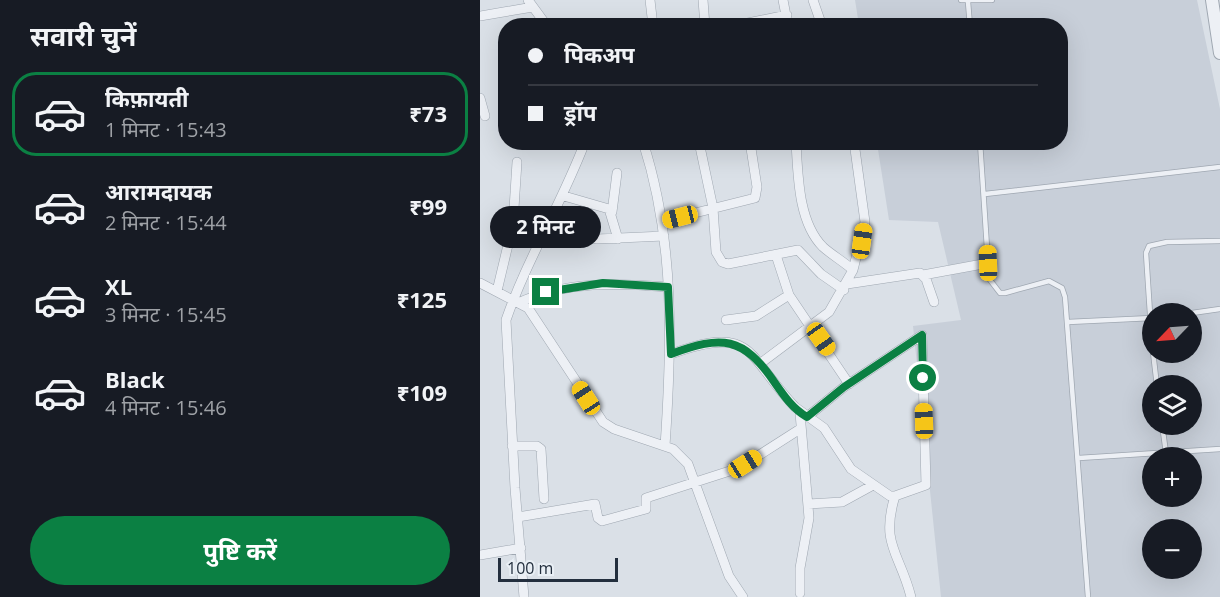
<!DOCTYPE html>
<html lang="hi">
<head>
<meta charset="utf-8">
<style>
	:root { --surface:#171b24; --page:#242831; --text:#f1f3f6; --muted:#9ea1a6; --line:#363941; --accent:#0b8043 }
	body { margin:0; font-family:"Open Sans","Noto Sans Devanagari",sans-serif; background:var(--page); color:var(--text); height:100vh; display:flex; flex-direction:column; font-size:22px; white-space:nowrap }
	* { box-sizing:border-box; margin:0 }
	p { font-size:20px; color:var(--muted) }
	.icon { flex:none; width:33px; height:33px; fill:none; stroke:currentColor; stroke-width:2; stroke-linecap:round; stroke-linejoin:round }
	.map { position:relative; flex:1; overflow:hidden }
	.details { display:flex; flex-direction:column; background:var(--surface); width:480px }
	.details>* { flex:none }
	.top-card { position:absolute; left:18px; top:18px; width:570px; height:132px; border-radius:24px; box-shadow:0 6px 24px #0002; display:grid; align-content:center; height:132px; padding:0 30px; background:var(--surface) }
	.needle { width:39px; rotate:245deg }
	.tools { position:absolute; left:662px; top:303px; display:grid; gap:12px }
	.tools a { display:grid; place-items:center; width:60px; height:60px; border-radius:50%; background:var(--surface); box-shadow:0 6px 24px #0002; font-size:30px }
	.scale { position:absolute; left:18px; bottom:15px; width:120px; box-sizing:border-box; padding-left:6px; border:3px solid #232f3e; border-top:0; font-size:16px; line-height:21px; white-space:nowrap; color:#232f3e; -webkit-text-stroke:4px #e9eff5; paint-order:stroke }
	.end { position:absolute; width:27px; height:27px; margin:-14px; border:8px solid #0b8043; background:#fff; box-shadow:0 0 0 3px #fff }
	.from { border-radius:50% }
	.bubble { position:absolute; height:42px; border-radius:21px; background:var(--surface); box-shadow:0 6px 24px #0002; font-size:20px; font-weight:700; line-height:42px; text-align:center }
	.car { position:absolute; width:18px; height:36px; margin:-18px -9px; border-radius:8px; box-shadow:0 0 4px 2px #0007; background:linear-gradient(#f5c518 24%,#345 0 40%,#f5c518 0 76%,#345 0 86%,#f5c518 0) }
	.top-card b { display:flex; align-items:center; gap:21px; height:57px; font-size:22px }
	.top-card b+b { border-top:2px solid var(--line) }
	.top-card i { width:15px; height:15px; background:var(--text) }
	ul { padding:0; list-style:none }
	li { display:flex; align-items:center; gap:18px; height:84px; margin:0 12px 9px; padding:0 18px; border:3px solid transparent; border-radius:24px }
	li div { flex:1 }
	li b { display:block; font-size:22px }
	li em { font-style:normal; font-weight:700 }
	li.selected { border-color:var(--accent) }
	li>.icon { width:54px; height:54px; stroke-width:1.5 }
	h2 { padding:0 30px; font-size:27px; line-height:72px }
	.action { display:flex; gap:12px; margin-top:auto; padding:12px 30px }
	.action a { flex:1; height:69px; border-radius:36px; background:var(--accent); color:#fff; font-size:24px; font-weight:700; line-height:69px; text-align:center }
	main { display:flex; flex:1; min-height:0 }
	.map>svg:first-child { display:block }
	.built { fill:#c8cfd9; fill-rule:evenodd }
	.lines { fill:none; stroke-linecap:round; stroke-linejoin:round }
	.service-casing { stroke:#9fa7b1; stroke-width:6 }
	.minor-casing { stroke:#9fa7b1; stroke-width:10 }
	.tertiary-casing { stroke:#9fa7b1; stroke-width:14 }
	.service { stroke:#edf0f5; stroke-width:4.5 }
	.minor { stroke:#edf0f5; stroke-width:9 }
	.tertiary { stroke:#edf0f5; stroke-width:12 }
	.route { stroke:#0b8043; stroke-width:8 }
</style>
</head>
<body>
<main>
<section class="details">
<h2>सवारी चुनें</h2>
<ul>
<li class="selected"><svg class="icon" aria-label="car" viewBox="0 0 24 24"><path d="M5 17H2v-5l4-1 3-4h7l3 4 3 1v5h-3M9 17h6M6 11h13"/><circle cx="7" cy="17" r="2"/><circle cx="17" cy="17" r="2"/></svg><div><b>किफ़ायती</b><p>1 मिनट · 15:43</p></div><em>₹73</em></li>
<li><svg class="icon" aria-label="car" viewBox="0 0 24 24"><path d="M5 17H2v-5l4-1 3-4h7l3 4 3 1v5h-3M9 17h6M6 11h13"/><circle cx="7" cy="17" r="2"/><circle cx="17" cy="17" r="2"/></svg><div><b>आरामदायक</b><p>2 मिनट · 15:44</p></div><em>₹99</em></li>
<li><svg class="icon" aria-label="car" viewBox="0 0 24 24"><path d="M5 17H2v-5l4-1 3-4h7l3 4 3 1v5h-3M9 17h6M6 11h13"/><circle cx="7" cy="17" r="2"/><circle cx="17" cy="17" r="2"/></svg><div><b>XL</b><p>3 मिनट · 15:45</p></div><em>₹125</em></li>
<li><svg class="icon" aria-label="car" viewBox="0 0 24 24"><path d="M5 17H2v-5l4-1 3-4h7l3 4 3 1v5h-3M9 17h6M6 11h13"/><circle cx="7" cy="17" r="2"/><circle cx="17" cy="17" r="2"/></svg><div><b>Black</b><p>4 मिनट · 15:46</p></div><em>₹109</em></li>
</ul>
<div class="action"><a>पुष्टि करें</a></div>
</section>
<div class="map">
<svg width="740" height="597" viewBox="0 0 740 597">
	<rect width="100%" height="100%" fill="#dae0e7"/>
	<path class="built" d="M 375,0 L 717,0 L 740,109 L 740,597 L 461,597 L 433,326 L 481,320 L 458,222 L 409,220 L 397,143 L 580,142 L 580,26 L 379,25 ZM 672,314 L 711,314 L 711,352 L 672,352 ZM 672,386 L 711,386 L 711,424 L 672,424 ZM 672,458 L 711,458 L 711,496 L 672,496 ZM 672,530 L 711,530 L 711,568 L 672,568 Z"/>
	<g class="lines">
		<defs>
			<path id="service" d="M 481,0 L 512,0
				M 488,2 L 490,26
				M 500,142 L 508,263 L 510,280 L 520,293 L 525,293 L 569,281 L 582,288 L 585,297 L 608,597
				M 505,194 L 740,167
				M 705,314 L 740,309
				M 588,322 L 672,318
				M 672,344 L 666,253 L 669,246 L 687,242 L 740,241
				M 673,352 L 677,386
				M 682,424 L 686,453
				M 599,458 L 740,449"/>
			<path id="minor" d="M 48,0 L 67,26
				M 170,0 L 173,26
				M 223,0 L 225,26
				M 303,0 L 308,26
				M 333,0 L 342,26
				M 0,16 L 53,7
				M 253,26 L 307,15
				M 0,98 L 5,116
				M 163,142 C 195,241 192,344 185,446
				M 219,142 L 233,208 L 236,252 L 242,262 L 248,264 L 318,250 L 341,274 L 364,290
				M 316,142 C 318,175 318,222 343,247 C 352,255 364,262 373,270
				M 84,196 L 129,209 L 138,239
				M 132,212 L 137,173
				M 183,221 L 275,198 L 277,187 L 270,142
				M 67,230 L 117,239 L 184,236
				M 296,255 L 309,295 L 369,384
				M 443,275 L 508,263
				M 0,283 L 48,308 L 123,422 L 134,429 L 193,449 L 208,464 L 249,576 L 263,597
				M 367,284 L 440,273 L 446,279 L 454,302
				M 17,291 L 33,224 L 37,162
				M 40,302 C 87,281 137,283 188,287
				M 246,320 L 276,316 L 309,295
				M 191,354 C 275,323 266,356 315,407 L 344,428 L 371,469 L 410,496 L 415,496 L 446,485 L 442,335 L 364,387 L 327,417
				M 281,363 L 349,312 L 373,270 L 385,222 L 374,142
				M 320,413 L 329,518 L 320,568 L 320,593
				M 32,446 L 57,446 L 61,449 L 64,499
				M 415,496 C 400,545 420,553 431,597
				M 328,504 L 362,502 L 393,485
				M 38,517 L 115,504 L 118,518 L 122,521 L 166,509 L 166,498 L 259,468 L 320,429
				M 0,555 L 41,548
				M 44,597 L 35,488 L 26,320 C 47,259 82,203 105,142"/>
			<path id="tertiary" d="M 732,0 L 740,53"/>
		</defs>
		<use href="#service" class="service-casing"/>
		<use href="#minor" class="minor-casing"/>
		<use href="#tertiary" class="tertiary-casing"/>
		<use href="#service" class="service"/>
		<use href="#minor" class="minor"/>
		<use href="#tertiary" class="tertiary"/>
	</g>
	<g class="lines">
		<path class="route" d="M 66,292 L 123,283 L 188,287 L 191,354 C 242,335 263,336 295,383 C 304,396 313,409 327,417 L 364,387 L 442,335 L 443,378"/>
	</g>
</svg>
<div class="tools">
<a><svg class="needle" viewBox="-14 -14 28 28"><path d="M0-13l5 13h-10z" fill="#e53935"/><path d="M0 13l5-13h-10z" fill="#9ea1a6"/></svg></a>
<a><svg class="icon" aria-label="layers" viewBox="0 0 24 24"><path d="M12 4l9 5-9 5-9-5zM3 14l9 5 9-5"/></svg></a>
<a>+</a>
<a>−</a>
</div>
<div class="scale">100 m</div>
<i class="end from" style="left:443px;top:378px"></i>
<i class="end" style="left:66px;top:292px"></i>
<div class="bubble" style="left:10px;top:206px;width:111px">2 मिनट</div>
<i class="car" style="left:200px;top:217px;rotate:256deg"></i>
<i class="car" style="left:382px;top:241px;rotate:8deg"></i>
<i class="car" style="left:508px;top:263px;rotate:358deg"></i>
<i class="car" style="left:341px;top:339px;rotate:145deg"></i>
<i class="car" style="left:106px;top:398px;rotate:327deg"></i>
<i class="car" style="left:444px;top:421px;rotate:358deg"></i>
<i class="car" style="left:265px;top:464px;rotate:58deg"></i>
<div class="top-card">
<b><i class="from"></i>पिकअप</b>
<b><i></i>ड्रॉप</b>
</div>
</div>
</main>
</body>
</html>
